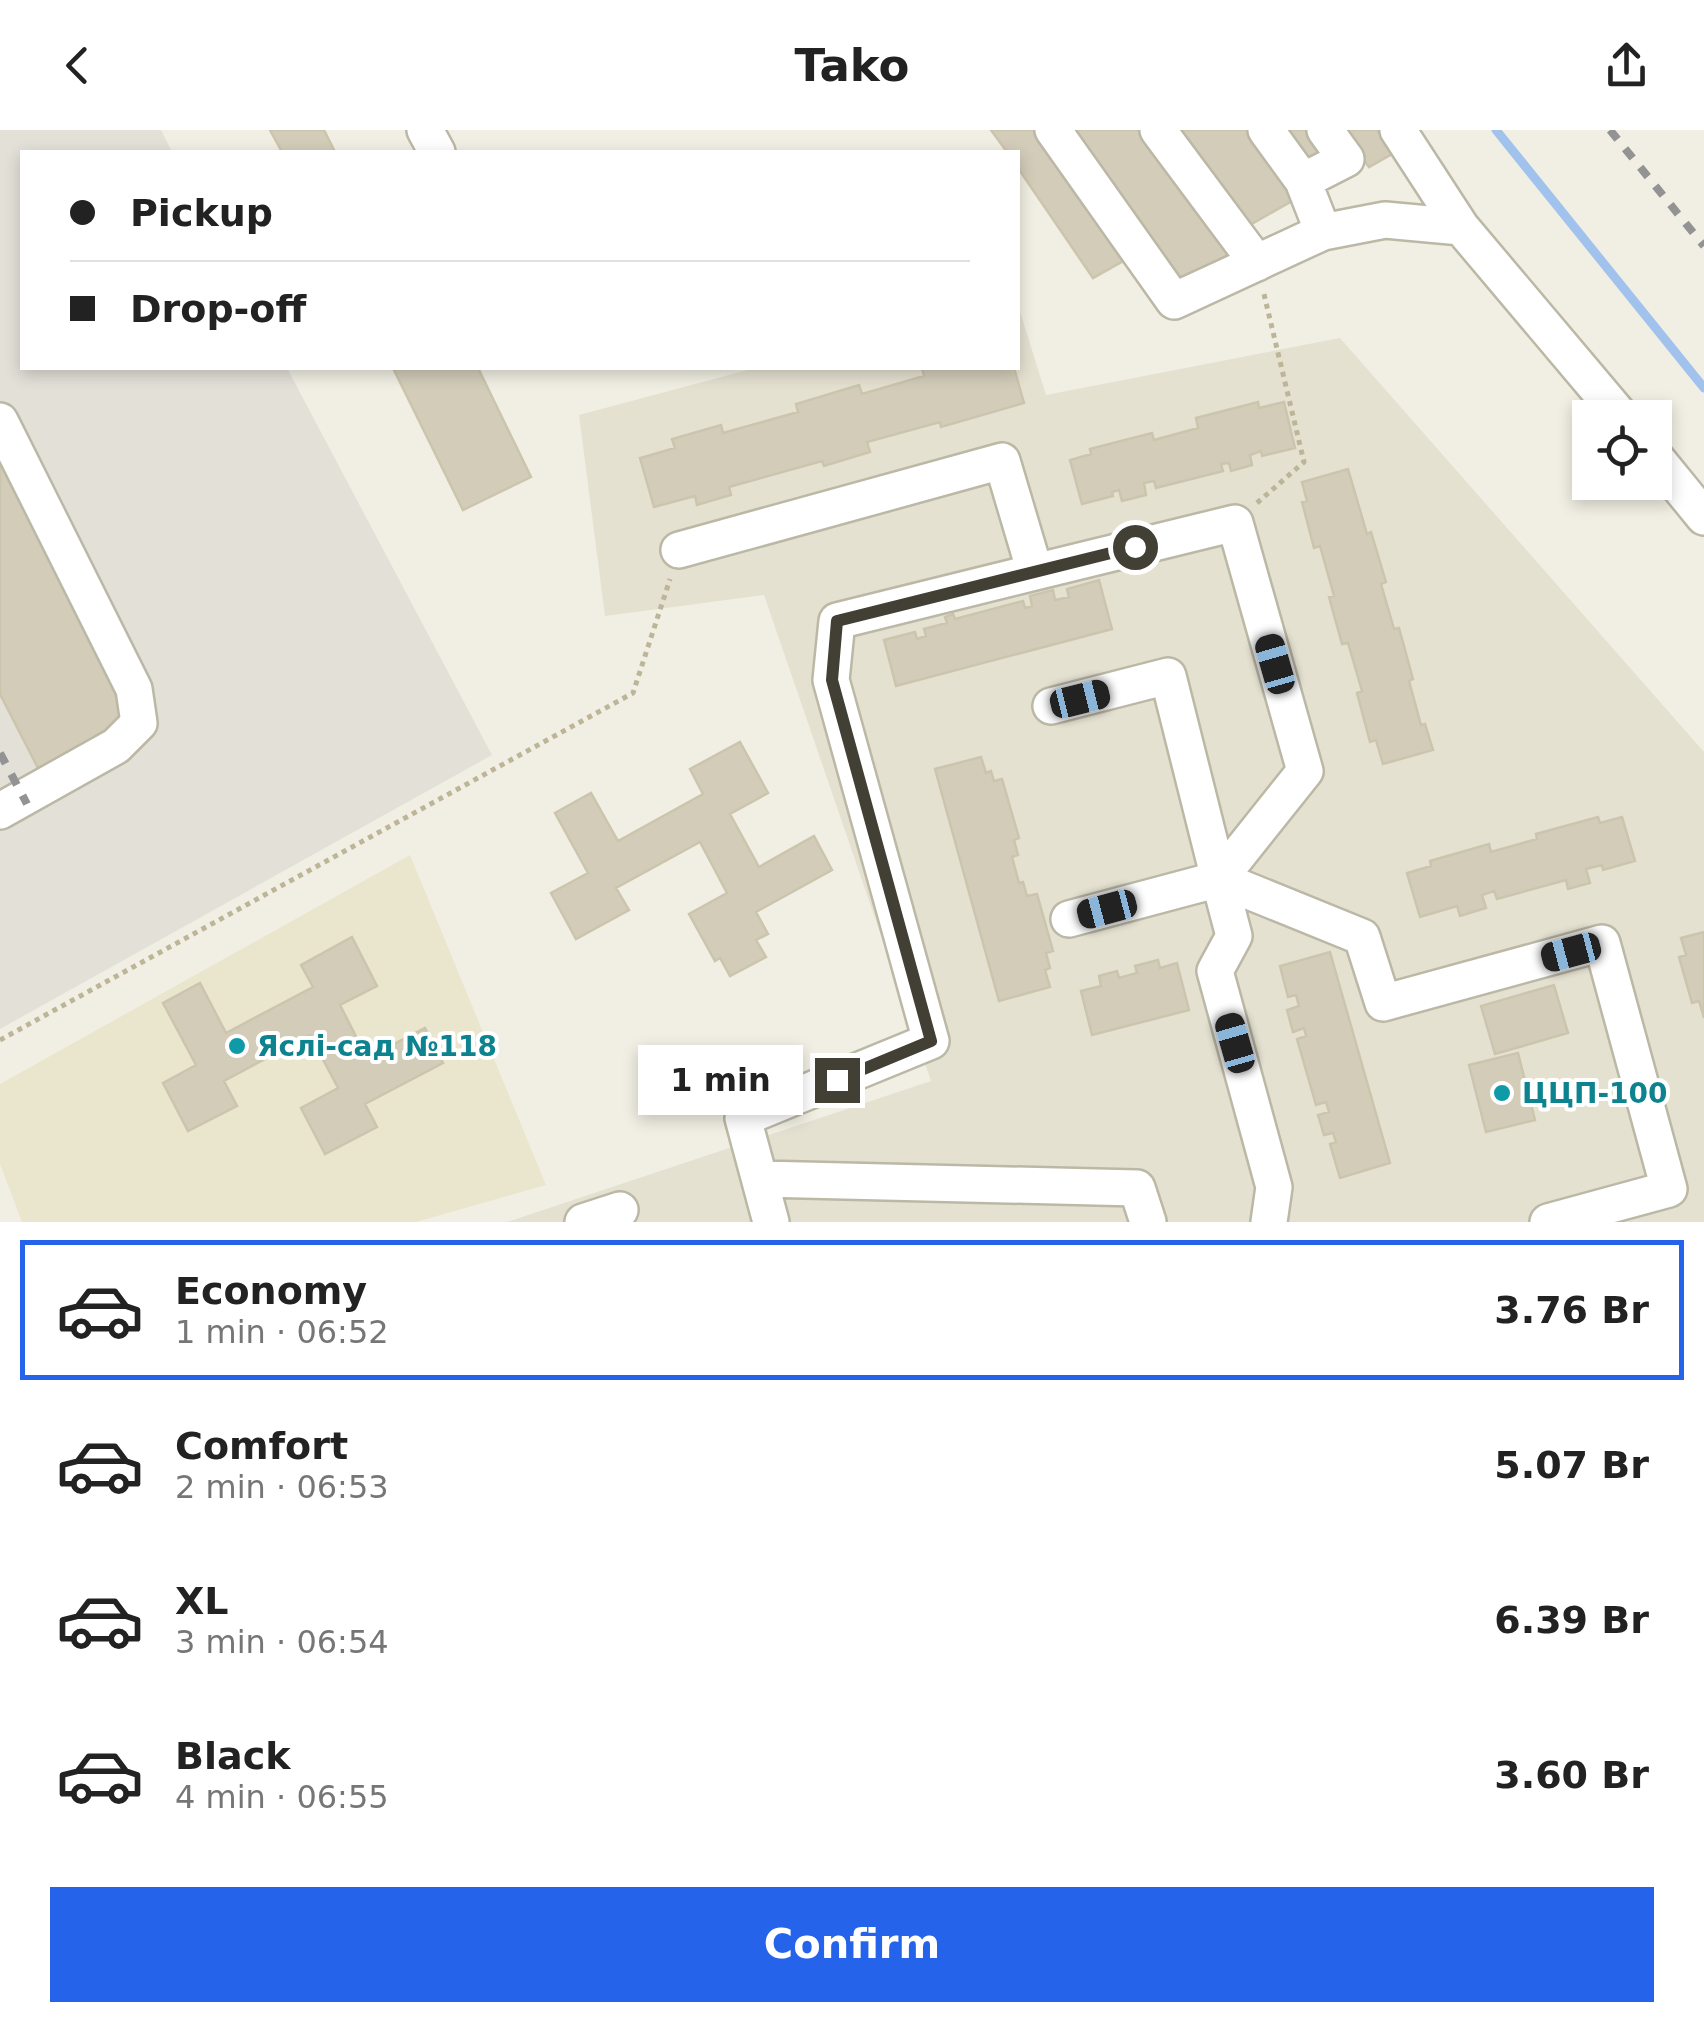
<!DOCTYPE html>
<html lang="en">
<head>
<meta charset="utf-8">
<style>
	:root { --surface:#fff; --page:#f2f2f2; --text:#222; --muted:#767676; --line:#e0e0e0; --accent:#2563eb }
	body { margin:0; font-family:"DejaVu Sans",sans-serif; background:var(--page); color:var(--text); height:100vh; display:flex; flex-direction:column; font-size:38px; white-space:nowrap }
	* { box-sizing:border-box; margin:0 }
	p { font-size:32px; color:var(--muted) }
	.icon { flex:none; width:55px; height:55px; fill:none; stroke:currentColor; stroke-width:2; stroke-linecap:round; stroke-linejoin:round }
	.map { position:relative; height:1092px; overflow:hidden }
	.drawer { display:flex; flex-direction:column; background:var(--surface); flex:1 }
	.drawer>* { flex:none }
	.guide { position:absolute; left:20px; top:20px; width:1000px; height:220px; border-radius:0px; box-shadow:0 5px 15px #0003; display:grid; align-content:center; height:220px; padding:0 50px; background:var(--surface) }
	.buttons { position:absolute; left:1572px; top:270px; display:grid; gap:20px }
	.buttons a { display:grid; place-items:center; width:100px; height:100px; border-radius:0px; background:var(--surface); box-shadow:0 5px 15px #0003; font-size:50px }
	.end { position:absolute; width:45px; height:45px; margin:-22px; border:12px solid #423f34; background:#fff; box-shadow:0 0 0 5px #fff }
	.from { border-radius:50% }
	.bubble { position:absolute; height:70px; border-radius:0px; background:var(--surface); box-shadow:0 5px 15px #0003; font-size:32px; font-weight:800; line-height:70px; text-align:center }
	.car { position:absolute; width:30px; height:60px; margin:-30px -15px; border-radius:12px; box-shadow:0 0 8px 2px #0007; background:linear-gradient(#222 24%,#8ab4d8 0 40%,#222 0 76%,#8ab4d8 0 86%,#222 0) }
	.guide b { display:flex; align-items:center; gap:35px; height:95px; font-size:38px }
	.guide b+b { border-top:2px solid var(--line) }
	.guide i { width:25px; height:25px; background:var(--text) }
	ul { padding:18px 0 0; list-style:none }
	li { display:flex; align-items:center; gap:30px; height:140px; margin:0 20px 15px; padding:0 30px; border:5px solid transparent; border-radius:0px }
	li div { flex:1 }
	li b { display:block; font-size:38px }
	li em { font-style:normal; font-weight:800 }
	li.selected { border-color:var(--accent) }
	li>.icon { width:90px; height:90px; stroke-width:1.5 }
	.primary-button { display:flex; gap:20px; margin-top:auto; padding:20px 50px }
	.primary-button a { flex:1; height:115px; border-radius:0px; background:var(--accent); color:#fff; font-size:40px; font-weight:800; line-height:115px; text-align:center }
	header { display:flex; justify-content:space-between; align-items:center; height:130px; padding:0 50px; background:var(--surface); font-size:45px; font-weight:800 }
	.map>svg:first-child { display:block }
	.residential { fill:#e5e1d1 }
	.industrial { fill:#e3e0d8 }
	.education { fill:#eae6cd }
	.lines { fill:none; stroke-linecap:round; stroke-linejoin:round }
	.stream { stroke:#a1c2ec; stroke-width:9 }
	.building { fill:#d2ccb9; stroke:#ccc5ad; stroke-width:2.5 }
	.minor-casing { stroke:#bcb8a6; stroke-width:40 }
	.path { stroke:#bdb598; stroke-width:5; stroke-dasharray:5 5; stroke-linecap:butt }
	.minor { stroke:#fff; stroke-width:35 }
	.rail { stroke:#939393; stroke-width:8; stroke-dasharray:12 12; stroke-linecap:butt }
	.route { stroke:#423f34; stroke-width:12 }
	.culture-dot { fill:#0f9aa8; stroke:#fff; stroke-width:4 }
	.labels { text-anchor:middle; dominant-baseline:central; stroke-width:8; stroke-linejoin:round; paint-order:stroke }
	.culture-label { font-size:28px; font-weight:bold; fill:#0d838f; stroke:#fff; text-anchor:start }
</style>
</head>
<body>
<header><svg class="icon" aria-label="back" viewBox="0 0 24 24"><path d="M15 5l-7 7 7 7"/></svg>Tako<svg class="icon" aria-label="share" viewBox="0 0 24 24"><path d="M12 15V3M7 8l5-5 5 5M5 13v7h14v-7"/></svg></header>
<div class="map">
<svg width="1704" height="1092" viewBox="0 0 1704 1092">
	<rect width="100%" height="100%" fill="#f1efe3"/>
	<path class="residential" d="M 1018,175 L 1046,265 L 1340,208 L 1704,622 L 1704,1092 L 507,1092 L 931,951 L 764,465 L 605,486 L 579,285 L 755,238 L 1018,238 Z"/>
	<path class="industrial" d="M 0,0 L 161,0 L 172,22 L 22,22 L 22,238 L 287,238 L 492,625 L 0,899 Z"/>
	<path class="education" d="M 410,725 L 546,1055 L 416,1092 L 22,1092 L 0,1034 L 0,954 Z"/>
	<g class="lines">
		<path class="stream" d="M 1496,0 L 1704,258"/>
	</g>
	<path class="building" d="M 270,0 L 324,0 L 335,22 L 282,22 Z
		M 991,0 L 1034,0 L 1125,130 L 1093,148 L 1018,38 L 1018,22 L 1007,22 Z
		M 1071,0 L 1145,0 L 1233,122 L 1174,158 Z
		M 1177,0 L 1250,0 L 1299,67 L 1248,96 Z
		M 1281,0 L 1314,0 L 1330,21 L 1306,35 Z
		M 1342,0 L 1377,0 L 1392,24 L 1369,37 Z
		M 393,238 L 478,238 L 531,347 L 463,380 Z
		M 922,238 L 1014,238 L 1024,273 L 941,297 L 940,292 L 867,312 L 870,322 L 824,336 L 822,331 L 729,357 L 731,365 L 697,375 L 695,366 L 654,377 L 640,328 L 675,318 L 672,309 L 721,295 L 723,303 L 798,282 L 796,274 L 859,255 L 862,264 L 924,246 Z
		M 1258,272 L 1259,278 L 1284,272 L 1295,318 L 1262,326 L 1261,321 L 1250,325 L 1252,335 L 1231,341 L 1229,333 L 1221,334 L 1223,341 L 1156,358 L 1154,351 L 1144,353 L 1146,365 L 1122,371 L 1119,360 L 1112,362 L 1113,366 L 1082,374 L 1070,330 L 1091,324 L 1090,319 L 1152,303 L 1154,310 L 1198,298 L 1196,288 Z
		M 0,329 L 136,592 L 40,642 L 0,564 Z
		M 1348,339 L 1367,404 L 1371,402 L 1386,452 L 1381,454 L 1394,499 L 1399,498 L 1413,549 L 1409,551 L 1421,595 L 1425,594 L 1433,620 L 1383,634 L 1376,610 L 1370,612 L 1357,563 L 1362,561 L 1348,513 L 1342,514 L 1329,467 L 1334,466 L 1320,416 L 1314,418 L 1302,372 L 1307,371 L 1302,352 Z
		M 1099,450 L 1112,499 L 896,556 L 884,510 L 915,502 L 917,509 L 926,506 L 924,499 L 947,493 L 945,487 L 953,484 L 955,489 L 1023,471 L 1025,478 L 1032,476 L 1030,466 L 1053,460 L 1055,470 L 1069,467 L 1067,459 Z
		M 740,612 L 768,663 L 730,684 L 759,737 L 814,706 L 832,740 L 756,782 L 768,804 L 756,810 L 766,827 L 730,846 L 720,828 L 715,831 L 689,784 L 727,763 L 700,712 L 616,758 L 629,780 L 576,809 L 551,763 L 588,743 L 555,683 L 591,663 L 618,711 L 703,664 L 690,639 Z
		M 981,627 L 986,643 L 991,641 L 994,651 L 1002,649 L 1019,708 L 1014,710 L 1018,725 L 1012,727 L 1019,753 L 1023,752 L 1027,766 L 1037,764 L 1053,821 L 1046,823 L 1050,838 L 1045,840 L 1050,857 L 999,871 L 935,639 Z
		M 1598,687 L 1600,693 L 1622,687 L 1635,731 L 1603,740 L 1602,735 L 1586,739 L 1590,753 L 1568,759 L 1566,750 L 1497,769 L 1494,761 L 1482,765 L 1486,778 L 1460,786 L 1457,776 L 1420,787 L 1407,743 L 1431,736 L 1430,731 L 1489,714 L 1491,722 L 1537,709 L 1536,704 Z
		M 1704,802 L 1704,888 L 1699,871 L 1692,873 L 1679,827 L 1686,825 L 1681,808 Z
		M 352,807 L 377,856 L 340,875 L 367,928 L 425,898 L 443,933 L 365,974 L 377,997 L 325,1024 L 301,978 L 338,958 L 310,905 L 224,951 L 237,976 L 188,1001 L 163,953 L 196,935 L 163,873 L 200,853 L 226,903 L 313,857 L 301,835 Z
		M 1330,822 L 1390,1033 L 1340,1048 L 1330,1014 L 1336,1012 L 1333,1003 L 1324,1005 L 1318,985 L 1329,982 L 1326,972 L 1316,975 L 1297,909 L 1306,906 L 1304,898 L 1293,902 L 1287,880 L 1299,876 L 1296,865 L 1288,867 L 1280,836 Z
		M 1158,830 L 1160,838 L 1177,833 L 1189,880 L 1092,905 L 1081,861 L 1101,856 L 1099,846 L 1117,841 L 1119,848 L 1137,843 L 1135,836 Z
		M 1554,855 L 1568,903 L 1495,924 L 1481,876 Z
		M 1518,923 L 1535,990 L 1486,1002 L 1469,935 Z"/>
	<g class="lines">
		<defs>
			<path id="minor" d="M 425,0 L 437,22
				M 1053,0 L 1174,171 L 1323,102 L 1385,90 L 1461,97 L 1622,288
				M 1158,0 L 1257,133
				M 1266,0 L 1303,51 L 1323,102
				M 1398,0 L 1461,97
				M 1303,51 L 1346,29 L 1325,0
				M 0,291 L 134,559 L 139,593 L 116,616 L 0,681
				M 1655,327 L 1704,387
				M 679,420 L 1002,331 L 1035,442 L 1235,393 L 1305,641 L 1219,749
				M 1051,576 L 1168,546 L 1219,749
				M 1219,749 L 1362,807 L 1383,873 L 1602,813 L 1669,1059 L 1548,1092
				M 1069,789 L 1219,749 L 1234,806 L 1215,841 L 1274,1057 L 1269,1092
				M 761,1049 L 1137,1058 L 1148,1092
				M 583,1092 L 620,1080
				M 771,1092 L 743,988 L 931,911 L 831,550 L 837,491 L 1035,442"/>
		</defs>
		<use href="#minor" class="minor-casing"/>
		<path class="path" d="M 1257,373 L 1304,332 L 1263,160
			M 0,910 L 633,563 L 670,449"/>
		<use href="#minor" class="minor"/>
		<path class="rail" d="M 1610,0 L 1704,116
			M 0,623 L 27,674"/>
	</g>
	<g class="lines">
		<path class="route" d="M 837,950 L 931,911 L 832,550 L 837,491 L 1135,417"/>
	</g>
	<g class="culture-dot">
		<circle cx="237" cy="916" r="10"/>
		<circle cx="1502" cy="963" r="10"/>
	</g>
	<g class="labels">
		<g class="culture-label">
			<text x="257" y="916">Яслі-сад №118</text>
			<text x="1522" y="963">ЦЦП-100</text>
		</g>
	</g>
</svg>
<div class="buttons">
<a><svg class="icon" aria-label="locate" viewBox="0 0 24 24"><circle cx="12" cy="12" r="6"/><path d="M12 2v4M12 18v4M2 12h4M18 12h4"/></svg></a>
</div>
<i class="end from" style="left:1135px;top:417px"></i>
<i class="end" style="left:837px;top:950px"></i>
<div class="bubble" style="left:638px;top:915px;width:165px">1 min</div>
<i class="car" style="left:1275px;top:534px;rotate:344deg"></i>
<i class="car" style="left:1080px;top:569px;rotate:76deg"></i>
<i class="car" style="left:1107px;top:779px;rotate:255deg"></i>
<i class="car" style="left:1571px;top:822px;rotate:255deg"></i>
<i class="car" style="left:1235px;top:913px;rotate:344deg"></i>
<div class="guide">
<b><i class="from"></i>Pickup</b>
<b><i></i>Drop-off</b>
</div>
</div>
<section class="drawer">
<ul>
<li class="selected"><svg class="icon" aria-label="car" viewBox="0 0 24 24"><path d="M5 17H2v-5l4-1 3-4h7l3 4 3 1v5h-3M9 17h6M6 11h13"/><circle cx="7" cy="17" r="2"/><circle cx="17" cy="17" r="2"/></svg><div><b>Economy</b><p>1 min · 06:52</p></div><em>3.76 Br</em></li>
<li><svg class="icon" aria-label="car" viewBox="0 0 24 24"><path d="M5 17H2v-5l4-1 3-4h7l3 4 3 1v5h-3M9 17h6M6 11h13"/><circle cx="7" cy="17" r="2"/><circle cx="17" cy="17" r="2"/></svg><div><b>Comfort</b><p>2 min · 06:53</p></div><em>5.07 Br</em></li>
<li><svg class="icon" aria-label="car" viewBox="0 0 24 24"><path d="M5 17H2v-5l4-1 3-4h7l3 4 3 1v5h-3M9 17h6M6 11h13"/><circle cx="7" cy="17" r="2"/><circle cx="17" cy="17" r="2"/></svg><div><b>XL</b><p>3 min · 06:54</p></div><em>6.39 Br</em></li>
<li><svg class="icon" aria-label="car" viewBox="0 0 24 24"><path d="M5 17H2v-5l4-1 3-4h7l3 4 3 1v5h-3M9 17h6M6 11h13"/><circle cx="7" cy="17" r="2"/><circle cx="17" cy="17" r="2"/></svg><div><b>Black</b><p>4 min · 06:55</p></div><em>3.60 Br</em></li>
</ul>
<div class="primary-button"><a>Confirm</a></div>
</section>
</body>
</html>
